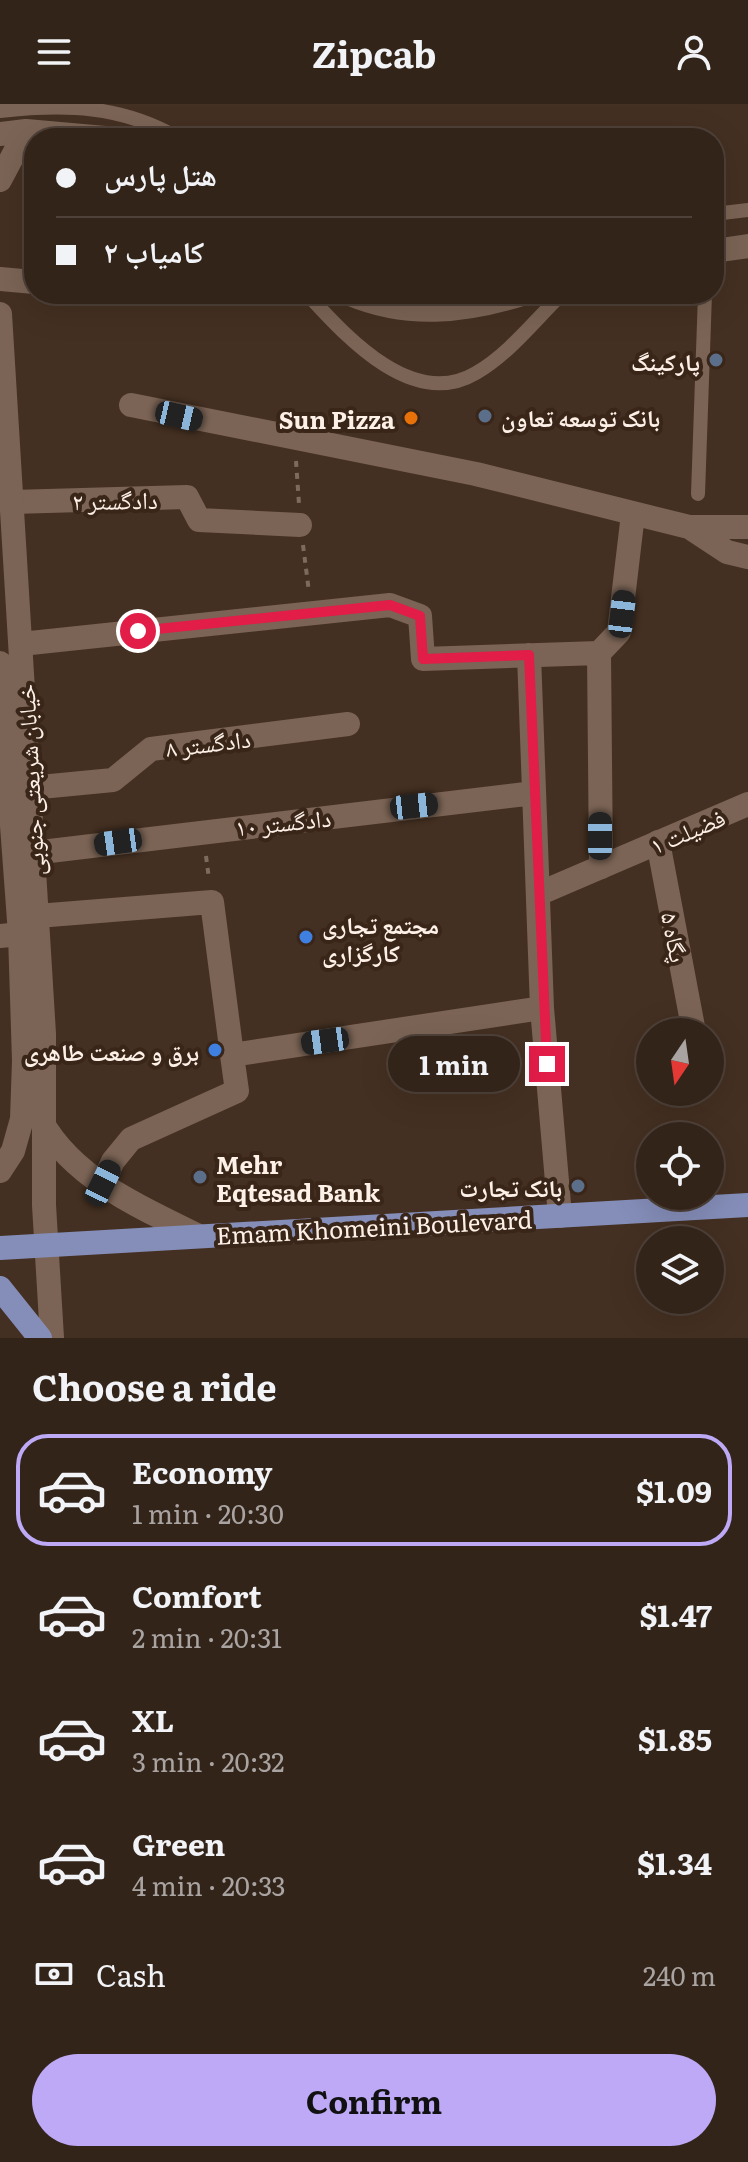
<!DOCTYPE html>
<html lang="en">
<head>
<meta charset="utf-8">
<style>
	:root { --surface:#33241a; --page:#3b2c23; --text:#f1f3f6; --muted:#a9a4a2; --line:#4e4139; --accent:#bda9f5 }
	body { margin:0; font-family:Literata,"Noto Naskh Arabic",serif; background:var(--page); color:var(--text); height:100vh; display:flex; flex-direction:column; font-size:30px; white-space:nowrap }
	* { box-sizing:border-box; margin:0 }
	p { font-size:26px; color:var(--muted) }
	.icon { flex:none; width:44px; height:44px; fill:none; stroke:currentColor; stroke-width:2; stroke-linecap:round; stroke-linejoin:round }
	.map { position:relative; height:1234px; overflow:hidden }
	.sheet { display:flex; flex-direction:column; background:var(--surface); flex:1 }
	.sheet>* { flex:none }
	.top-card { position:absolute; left:24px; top:24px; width:700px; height:176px; border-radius:32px; box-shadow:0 8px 32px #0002,0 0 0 2px var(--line); display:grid; align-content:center; height:176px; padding:0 32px; background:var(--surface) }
	.needle { width:52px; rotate:193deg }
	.tools { position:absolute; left:636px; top:914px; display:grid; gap:16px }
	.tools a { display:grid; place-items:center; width:88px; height:88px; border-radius:50%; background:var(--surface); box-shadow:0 8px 32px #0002,0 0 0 2px var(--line); font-size:40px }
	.end { position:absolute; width:36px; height:36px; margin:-18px; border:10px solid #e11d48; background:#fff; box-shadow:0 0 0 4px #fff }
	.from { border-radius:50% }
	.bubble { position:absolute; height:56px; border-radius:28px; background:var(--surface); box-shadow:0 8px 32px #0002,0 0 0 2px var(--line); font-size:26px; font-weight:700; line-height:56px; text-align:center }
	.car { position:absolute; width:24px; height:48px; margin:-24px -12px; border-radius:10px; box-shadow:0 0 6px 2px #0007; background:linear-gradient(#222 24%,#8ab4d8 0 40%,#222 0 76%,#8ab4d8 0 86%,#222 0) }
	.top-card b { display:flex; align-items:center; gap:28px; height:76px; font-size:30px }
	.top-card b+b { border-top:2px solid var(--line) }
	.top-card i { width:20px; height:20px; background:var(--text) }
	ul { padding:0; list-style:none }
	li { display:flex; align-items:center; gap:24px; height:112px; margin:0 16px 12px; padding:0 16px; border:4px solid transparent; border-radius:32px }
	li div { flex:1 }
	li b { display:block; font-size:30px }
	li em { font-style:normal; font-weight:700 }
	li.active { border-color:var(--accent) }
	li>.icon { width:72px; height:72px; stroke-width:1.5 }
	h2 { padding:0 32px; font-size:36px; line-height:96px }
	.pay { display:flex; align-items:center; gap:20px; height:88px; padding:0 32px; font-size:30px }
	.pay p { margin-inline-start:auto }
	.cta { display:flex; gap:16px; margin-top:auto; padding:16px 32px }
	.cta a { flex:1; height:92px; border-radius:48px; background:var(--accent); color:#111; font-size:32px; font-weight:700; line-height:92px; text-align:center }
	header { display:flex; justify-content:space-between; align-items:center; height:104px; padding:0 32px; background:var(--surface); font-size:36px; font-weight:700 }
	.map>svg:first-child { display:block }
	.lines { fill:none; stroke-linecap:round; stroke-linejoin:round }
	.path { stroke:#7d6b5e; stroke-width:4; stroke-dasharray:6 6; stroke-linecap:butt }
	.lane { stroke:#7b6455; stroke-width:14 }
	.street { stroke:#7b6455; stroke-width:24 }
	.secondary { stroke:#7b6455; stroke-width:24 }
	.primary { stroke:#858eb9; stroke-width:24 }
	.route { stroke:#e11d48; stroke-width:10 }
	.service-dot { fill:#5c6f8a; stroke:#392619; stroke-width:3 }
	.food-dot { fill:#e8710a; stroke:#392619; stroke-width:3 }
	.shop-dot { fill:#3f7fe0; stroke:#392619; stroke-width:3 }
	.labels { text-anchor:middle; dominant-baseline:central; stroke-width:8; stroke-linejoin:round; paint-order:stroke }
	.poi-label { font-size:24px; font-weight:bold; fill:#fdf0e7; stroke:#392619; text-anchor:end }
	.street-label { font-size:24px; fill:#fdf0e7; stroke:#392619 }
</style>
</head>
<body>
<header><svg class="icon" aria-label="menu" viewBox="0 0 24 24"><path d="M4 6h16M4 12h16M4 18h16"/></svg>Zipcab<svg class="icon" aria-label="person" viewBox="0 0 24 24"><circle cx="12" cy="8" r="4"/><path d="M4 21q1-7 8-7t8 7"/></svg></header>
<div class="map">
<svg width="748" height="1234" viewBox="0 0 748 1234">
	<rect width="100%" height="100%" fill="#443022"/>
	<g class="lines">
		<path class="path" d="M 296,357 L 299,400
			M 303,441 L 309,488
			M 206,752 L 209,775"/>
		<path class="lane" d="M 0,7 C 65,0 121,1 178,34
			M 714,110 L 748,106
			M 307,190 C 345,231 412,307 476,269 C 509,250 535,216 562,190
			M 698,390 L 705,190"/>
		<path class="street" d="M 0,175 L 34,178
			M 192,190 L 242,190
			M 131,301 L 476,370 L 689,423 L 748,423
			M 12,398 L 187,393 L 199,416 L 300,421
			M 689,423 L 727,448 L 748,453
			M 21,540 L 390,501 L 420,512 L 423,555 L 599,549 L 619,528 L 633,410
			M 599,549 L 601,763
			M 529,551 L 542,904 L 560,1112
			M 30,684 L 113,676 L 151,645 L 348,620
			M 658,738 L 694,928
			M 33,749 L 534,689
			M 37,812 L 212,798 L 232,951
			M 0,832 L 20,830
			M 103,1079 L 113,1057 L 131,1035 L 237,987 L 232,951 L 542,904"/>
		<path class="secondary" d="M 0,30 L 26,27 L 105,34
			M 0,76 L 26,27
			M 714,147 L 748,142
			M 350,190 C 407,214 464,208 522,190
			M 0,210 L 44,930 L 44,1101 L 52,1234
			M 0,559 L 20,830 L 24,957 L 22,1015 L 13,1047 L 0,1067
			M 538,790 L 748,700
			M 42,1018 C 74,1075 143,1105 199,1132"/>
		<path class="primary" d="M 0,1144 L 748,1101
			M 0,1184 L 40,1234"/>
	</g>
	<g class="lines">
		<path class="route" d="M 138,527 L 390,501 L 420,512 L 423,555 L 529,551 L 547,960"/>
	</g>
	<g class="service-dot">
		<circle cx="716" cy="256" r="8"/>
		<circle cx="485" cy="312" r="8"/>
		<circle cx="200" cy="1073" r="8"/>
		<circle cx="578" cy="1082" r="8"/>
	</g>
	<circle class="food-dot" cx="411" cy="314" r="8"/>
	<g class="shop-dot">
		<circle cx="306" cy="833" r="8"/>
		<circle cx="215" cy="946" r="8"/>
	</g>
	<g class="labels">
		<g class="poi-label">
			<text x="700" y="256">پارکینگ</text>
			<text x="501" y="312" text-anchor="start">بانک توسعه تعاون</text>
			<text x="395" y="314">Sun Pizza</text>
			<text x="322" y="819" text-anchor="start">مجتمع تجاری<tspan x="322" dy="28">کارگزاری</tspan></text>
			<text x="199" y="946">برق و صنعت طاهری</text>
			<text x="216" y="1059" text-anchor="start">Mehr<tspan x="216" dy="28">Eqtesad Bank</tspan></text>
			<text x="562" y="1082">بانک تجارت</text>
		</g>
		<g class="street-label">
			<text transform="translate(115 395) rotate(-1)">دادگستر ۲</text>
			<text transform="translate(208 638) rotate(-7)">دادگستر ۸</text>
			<text transform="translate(29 676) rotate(-93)">خیابان شریعتی جنوبی</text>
			<text transform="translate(283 717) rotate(-6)">دادگستر ۱۰</text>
			<text transform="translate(687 726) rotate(-23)">فضیلت ۱</text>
			<text transform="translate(676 833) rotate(79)">پگاه ۵</text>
			<text transform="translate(374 1122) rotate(-3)">Emam Khomeini Boulevard</text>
		</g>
	</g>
</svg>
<div class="tools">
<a><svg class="needle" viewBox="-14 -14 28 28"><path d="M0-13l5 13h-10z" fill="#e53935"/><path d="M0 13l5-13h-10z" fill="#a9a4a2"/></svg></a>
<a><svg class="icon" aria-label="locate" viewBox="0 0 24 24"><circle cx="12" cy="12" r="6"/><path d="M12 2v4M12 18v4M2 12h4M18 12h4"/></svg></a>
<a><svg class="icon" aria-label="layers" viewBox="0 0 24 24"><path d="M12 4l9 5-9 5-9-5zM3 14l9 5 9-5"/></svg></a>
</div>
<i class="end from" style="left:138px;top:527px"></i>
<i class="end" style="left:547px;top:960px"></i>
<div class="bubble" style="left:388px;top:932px;width:132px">1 min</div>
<i class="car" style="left:179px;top:312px;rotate:103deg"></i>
<i class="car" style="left:622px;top:510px;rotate:7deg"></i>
<i class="car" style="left:414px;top:702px;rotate:84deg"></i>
<i class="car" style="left:600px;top:732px;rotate:0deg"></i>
<i class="car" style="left:118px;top:738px;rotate:262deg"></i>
<i class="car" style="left:325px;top:937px;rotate:262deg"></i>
<i class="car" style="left:103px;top:1079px;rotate:26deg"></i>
<div class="top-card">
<b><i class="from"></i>هتل پارس</b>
<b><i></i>کامیاب ۲</b>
</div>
</div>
<section class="sheet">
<h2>Choose a ride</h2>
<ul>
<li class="active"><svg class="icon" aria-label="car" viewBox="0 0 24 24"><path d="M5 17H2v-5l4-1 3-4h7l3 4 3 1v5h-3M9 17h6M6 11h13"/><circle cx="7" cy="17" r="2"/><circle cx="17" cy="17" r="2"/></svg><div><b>Economy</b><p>1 min · 20:30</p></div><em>$1.09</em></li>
<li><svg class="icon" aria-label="car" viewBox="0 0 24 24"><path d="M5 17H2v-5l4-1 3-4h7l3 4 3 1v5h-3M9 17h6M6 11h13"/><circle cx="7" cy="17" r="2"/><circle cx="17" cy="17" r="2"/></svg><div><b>Comfort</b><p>2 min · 20:31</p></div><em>$1.47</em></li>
<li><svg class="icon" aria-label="car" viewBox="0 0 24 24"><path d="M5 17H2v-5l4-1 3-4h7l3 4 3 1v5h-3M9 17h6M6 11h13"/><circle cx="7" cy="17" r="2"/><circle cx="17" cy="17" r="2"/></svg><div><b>XL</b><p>3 min · 20:32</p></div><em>$1.85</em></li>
<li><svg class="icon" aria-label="car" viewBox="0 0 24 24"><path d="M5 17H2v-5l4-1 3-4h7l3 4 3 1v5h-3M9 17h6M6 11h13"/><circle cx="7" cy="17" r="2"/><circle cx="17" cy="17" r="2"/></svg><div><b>Green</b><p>4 min · 20:33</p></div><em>$1.34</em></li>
</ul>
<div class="pay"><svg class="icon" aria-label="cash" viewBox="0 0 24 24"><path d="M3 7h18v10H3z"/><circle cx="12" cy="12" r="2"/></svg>Cash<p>240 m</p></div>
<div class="cta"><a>Confirm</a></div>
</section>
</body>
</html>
